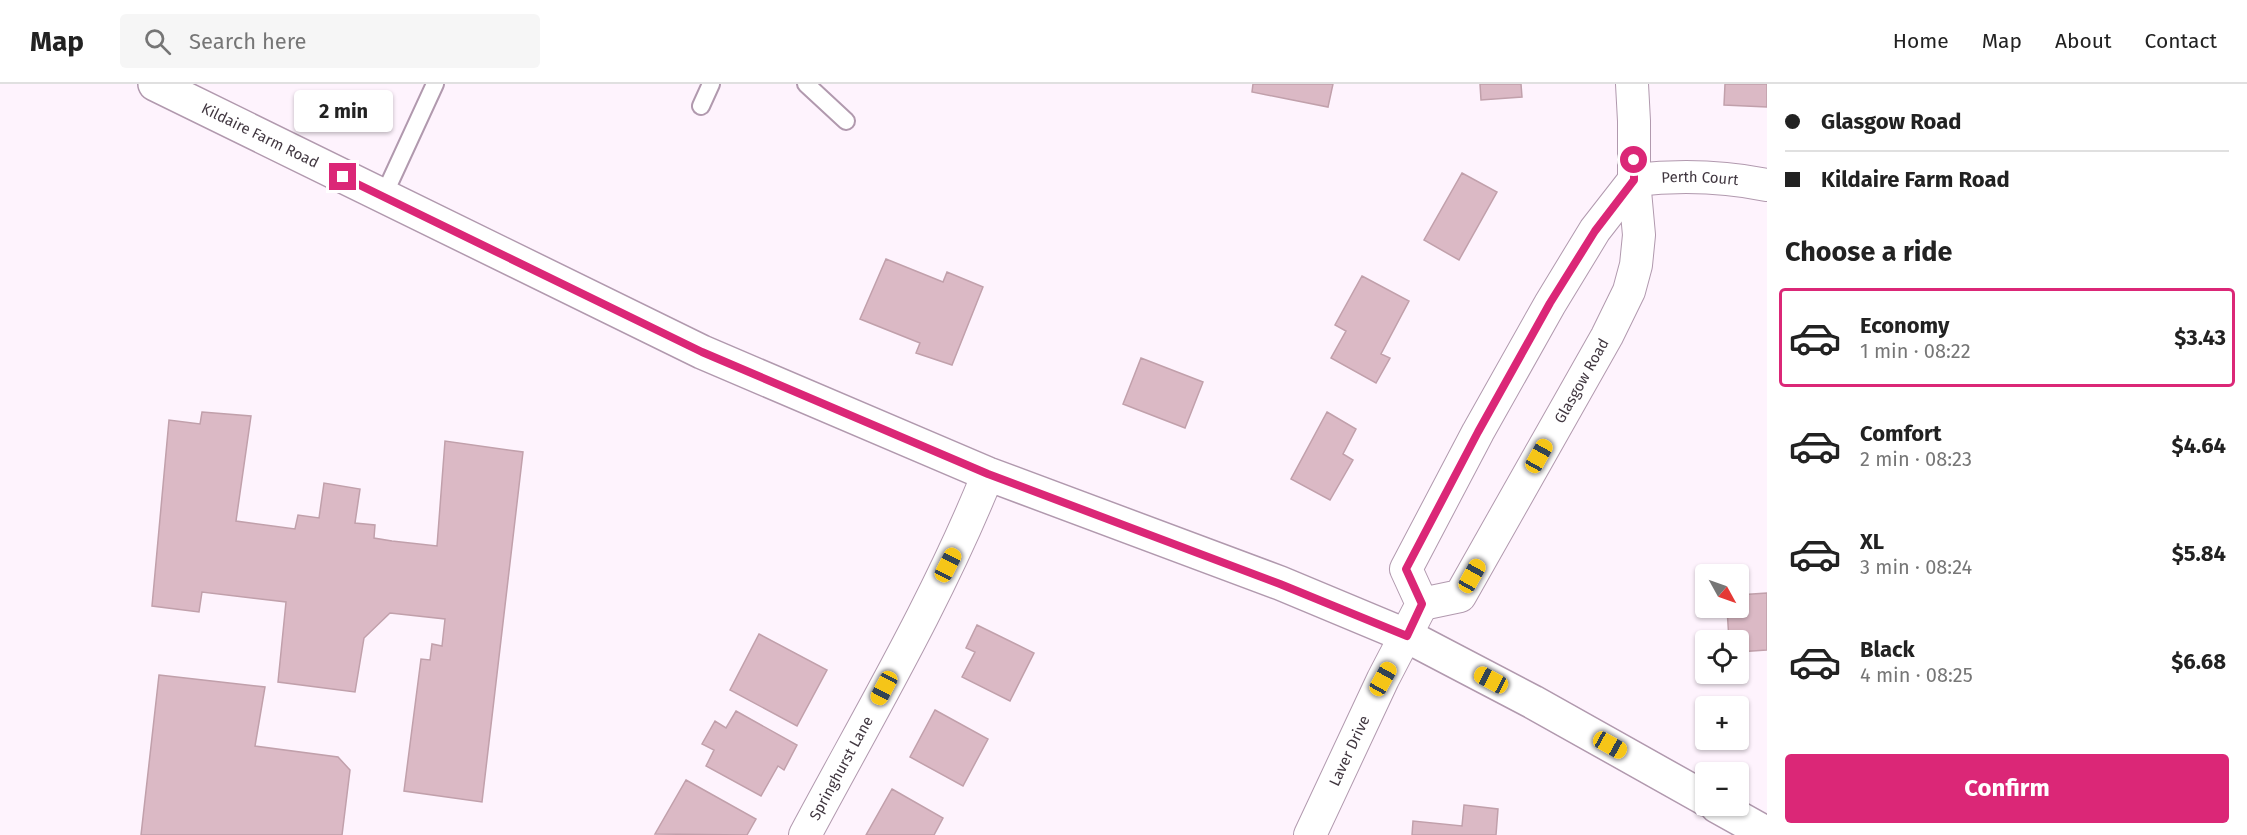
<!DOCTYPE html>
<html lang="en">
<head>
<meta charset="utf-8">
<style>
	:root { --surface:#fff; --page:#f6f6f6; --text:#222; --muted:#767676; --line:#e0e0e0; --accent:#db2777 }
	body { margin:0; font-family:"Fira Sans",sans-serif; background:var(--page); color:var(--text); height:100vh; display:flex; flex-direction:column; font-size:22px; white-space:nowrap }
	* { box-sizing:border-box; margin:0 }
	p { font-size:20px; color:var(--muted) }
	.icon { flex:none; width:33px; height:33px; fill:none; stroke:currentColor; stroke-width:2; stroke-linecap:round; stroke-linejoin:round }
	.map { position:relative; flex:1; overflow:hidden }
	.panel { display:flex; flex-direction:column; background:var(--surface); width:480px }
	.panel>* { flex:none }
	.hud { display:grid; align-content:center; height:132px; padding:0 18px; background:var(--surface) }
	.needle { width:39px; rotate:130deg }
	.controls { position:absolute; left:1695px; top:480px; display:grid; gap:12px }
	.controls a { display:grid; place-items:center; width:54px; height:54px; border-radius:6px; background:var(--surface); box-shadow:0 2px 4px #0004; font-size:30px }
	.end { position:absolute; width:27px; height:27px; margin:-14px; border:8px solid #db2777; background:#fff; box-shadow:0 0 0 3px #fff }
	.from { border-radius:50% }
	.bubble { position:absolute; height:42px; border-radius:6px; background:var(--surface); box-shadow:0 2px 4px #0004; font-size:20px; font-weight:700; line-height:42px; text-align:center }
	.car { position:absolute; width:18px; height:36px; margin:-18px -9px; border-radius:8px; box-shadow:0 0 4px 2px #0007; background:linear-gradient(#f5c518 24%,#345 0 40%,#f5c518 0 76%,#345 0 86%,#f5c518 0) }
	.hud b { display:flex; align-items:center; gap:21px; height:57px; font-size:22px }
	.hud b+b { border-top:2px solid var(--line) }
	.hud i { width:15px; height:15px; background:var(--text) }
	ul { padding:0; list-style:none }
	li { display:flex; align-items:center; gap:18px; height:99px; margin:0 12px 9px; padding:0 6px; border:3px solid transparent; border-radius:6px }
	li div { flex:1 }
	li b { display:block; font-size:22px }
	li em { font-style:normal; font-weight:700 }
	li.active { border-color:var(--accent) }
	li>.icon { width:54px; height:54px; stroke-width:1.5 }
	h2 { padding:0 18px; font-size:27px; line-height:72px }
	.cta { display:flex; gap:12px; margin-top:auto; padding:12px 18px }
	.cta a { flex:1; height:69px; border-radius:6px; background:var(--accent); color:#fff; font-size:24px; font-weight:700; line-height:69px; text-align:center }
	header { display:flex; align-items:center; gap:36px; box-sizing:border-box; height:84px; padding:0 30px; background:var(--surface); border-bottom:2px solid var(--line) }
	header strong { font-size:28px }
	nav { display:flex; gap:33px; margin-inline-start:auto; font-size:21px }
	.search { width:420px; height:54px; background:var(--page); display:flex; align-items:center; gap:15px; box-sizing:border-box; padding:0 21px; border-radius:6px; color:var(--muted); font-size:22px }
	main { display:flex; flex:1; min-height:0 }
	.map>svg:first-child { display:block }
	.building { fill:#dbb9c5; stroke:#c1a0ab; stroke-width:1.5 }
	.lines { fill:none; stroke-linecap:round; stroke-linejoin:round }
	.lane-casing { stroke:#b199ae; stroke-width:20 }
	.street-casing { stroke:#b199ae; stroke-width:34 }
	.secondary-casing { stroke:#b199ae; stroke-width:36 }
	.lane { stroke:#fff; stroke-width:16 }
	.street { stroke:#fff; stroke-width:32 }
	.secondary { stroke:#fff; stroke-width:33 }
	.route { stroke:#db2777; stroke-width:8 }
	.labels { text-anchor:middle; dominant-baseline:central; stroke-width:6; stroke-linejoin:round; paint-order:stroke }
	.street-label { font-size:15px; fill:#413740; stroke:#fff }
</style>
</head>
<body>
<header>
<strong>Map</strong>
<div class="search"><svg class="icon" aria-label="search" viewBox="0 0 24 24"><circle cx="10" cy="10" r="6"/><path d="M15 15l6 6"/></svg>Search here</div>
<nav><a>Home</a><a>Map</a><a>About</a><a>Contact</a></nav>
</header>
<main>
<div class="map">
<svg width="1767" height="751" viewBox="0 0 1767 751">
	<rect width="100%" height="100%" fill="#fef3fd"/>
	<path class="building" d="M 1253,0 L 1333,0 L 1328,23 L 1252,8 Z
		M 1480,0 L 1521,0 L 1522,13 L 1481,16 Z
		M 1725,0 L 1767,0 L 1767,23 L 1724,21 Z
		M 1462,89 L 1497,108 L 1459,176 L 1424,156 Z
		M 886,175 L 943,198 L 947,188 L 983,203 L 952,281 L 916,269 L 920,259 L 860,235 Z
		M 1362,192 L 1409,217 L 1381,270 L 1390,274 L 1376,299 L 1331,274 L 1346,247 L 1335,241 Z
		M 1141,274 L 1203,298 L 1185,344 L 1123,320 Z
		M 202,328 L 251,332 L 236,437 L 295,445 L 298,431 L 319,434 L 324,399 L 360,405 L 355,439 L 375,441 L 374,454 L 392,457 L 437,462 L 445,357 L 523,368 L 482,718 L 404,707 L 421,575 L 430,576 L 432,560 L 442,562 L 445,535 L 390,529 L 364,554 L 355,608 L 278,598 L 286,518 L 202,508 L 199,528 L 152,522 L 169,336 L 200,340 Z
		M 1327,328 L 1356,345 L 1343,370 L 1353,376 L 1330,416 L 1291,395 Z
		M 1767,509 L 1767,566 L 1738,568 L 1738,556 L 1729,556 L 1727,524 L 1738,524 L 1738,511 Z
		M 977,541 L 1034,569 L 1010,617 L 962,593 L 975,568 L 966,564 Z
		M 759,550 L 827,586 L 797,642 L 730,606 Z
		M 159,591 L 265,603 L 255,662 L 338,673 L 350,686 L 342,751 L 141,751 Z
		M 935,626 L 988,655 L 963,702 L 910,673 Z
		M 736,627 L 797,661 L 784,686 L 778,682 L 761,712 L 706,682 L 714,666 L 702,660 L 715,637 L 726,644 Z
		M 686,696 L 756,735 L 747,751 L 655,750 Z
		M 892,705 L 943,734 L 934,751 L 866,751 Z
		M 1464,721 L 1498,725 L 1496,751 L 1412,751 L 1413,737 L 1462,742 Z"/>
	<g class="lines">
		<defs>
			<path id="lane" d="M 806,0 L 846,37
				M 701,22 L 711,0
				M 383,113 L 435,0"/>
			<g id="street">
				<path id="s1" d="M 1634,96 C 1678,91 1723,92 1767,101"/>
				<path id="s2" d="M 1422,520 L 1460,512 L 1607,252 L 1629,207 L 1636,181 L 1639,151 L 1634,96 L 1634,37 L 1632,0"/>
				<path id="s3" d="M 805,751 C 868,633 938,515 988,390"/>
				<path id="s4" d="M 1310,751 L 1383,595 L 1422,520 L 1406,485 L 1478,348 L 1550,220 L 1595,146 L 1634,96"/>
			</g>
			<g id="secondary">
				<path id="s5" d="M 155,0 L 702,268 L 988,390 L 1280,499 L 1407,552 L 1533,618 L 1706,715"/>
				<path d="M 1717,722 L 1767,750"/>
			</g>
		</defs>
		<use href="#lane" class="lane-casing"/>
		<use href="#street" class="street-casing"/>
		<use href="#secondary" class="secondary-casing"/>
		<use href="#lane" class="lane"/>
		<use href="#street" class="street"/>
		<use href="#secondary" class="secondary"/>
	</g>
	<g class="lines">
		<path class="route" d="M 343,93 L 702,268 L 988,390 L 1280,500 L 1407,552 L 1422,520 L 1406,485 L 1478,348 L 1550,219 L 1595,147 L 1634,96 L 1634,76"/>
	</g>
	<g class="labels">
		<g class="street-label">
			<text stroke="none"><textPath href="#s5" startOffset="117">Kildaire Farm Road</textPath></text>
			<text stroke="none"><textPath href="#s1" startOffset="66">Perth Court</textPath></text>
			<text stroke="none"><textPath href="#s2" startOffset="286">Glasgow Road</textPath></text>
			<text stroke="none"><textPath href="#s4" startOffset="93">Laver Drive</textPath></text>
			<text stroke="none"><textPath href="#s3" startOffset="76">Springhurst Lane</textPath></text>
		</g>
	</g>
</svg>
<div class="controls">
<a><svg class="needle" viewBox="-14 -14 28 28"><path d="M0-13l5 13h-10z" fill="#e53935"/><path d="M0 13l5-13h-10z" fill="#767676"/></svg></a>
<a><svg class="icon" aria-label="locate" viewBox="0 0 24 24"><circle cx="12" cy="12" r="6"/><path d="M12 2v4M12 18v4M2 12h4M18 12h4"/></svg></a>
<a>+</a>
<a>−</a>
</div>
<i class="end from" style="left:1634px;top:76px"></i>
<i class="end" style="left:343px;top:93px"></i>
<div class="bubble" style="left:294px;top:6px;width:99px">2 min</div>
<i class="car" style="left:1539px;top:372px;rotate:29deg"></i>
<i class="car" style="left:948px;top:481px;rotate:27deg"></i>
<i class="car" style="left:1472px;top:492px;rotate:29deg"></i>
<i class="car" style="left:1383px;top:595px;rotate:29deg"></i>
<i class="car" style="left:1491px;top:596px;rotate:298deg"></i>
<i class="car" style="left:884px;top:604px;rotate:208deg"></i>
<i class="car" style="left:1610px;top:661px;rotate:119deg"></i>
</div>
<section class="panel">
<div class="hud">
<b><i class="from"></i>Glasgow Road</b>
<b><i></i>Kildaire Farm Road</b>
</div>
<h2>Choose a ride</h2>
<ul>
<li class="active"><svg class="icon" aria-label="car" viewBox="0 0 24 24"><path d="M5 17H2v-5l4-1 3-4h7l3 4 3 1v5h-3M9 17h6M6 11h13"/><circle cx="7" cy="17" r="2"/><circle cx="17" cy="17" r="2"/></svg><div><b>Economy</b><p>1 min · 08:22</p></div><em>$3.43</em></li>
<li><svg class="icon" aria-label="car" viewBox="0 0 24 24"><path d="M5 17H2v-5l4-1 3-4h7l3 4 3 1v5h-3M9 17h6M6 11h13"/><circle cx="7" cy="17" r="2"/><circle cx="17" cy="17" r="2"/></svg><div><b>Comfort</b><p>2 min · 08:23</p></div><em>$4.64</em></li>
<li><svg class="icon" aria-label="car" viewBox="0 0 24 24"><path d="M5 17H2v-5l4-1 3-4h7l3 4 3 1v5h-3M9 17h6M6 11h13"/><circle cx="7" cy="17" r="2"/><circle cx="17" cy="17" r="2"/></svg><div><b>XL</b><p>3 min · 08:24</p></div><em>$5.84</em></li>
<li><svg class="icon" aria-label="car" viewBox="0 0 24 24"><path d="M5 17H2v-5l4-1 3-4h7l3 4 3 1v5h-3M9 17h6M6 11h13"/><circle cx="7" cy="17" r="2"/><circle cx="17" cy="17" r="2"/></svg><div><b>Black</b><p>4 min · 08:25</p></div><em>$6.68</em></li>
</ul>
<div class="cta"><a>Confirm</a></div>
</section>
</main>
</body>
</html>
